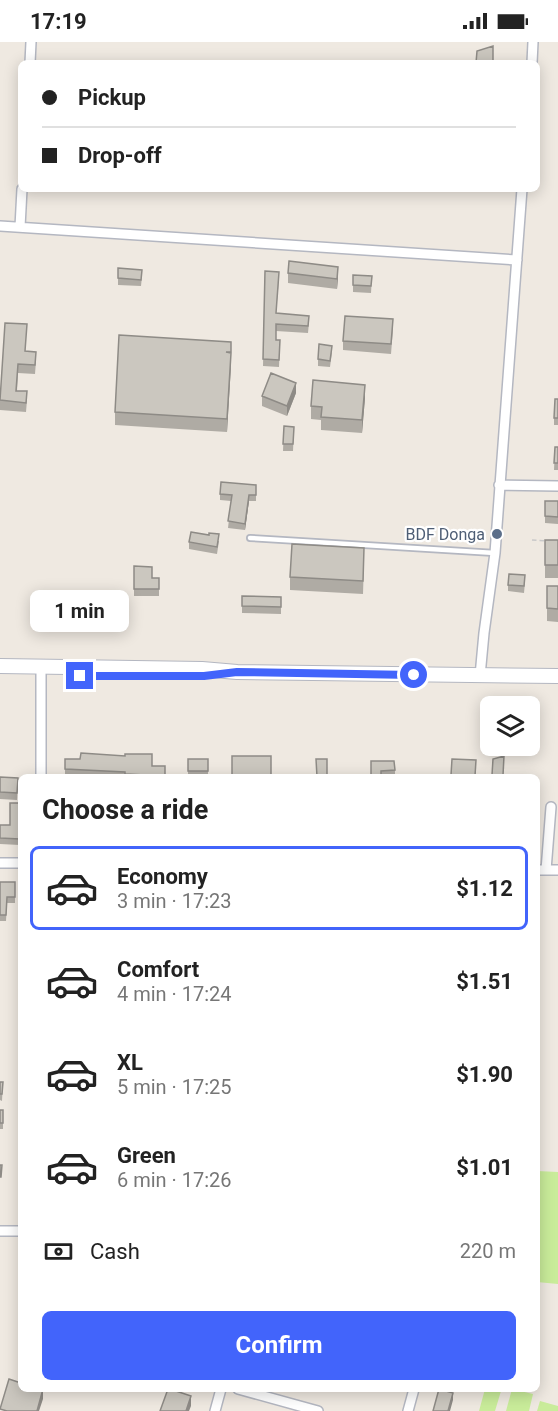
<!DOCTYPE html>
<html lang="en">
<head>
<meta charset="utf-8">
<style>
	:root { --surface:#fff; --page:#f6f6f6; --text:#222; --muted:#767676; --line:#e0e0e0; --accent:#4264fb }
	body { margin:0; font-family:Roboto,sans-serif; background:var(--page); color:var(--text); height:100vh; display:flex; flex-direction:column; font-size:22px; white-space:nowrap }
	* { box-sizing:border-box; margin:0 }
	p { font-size:20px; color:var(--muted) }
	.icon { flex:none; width:33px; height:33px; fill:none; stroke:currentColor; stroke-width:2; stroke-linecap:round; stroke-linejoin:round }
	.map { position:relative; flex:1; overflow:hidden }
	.panel { position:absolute; left:18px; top:732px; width:522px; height:618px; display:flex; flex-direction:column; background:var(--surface); border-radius:9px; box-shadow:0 3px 15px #0003 }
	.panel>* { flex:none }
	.hud { position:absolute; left:18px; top:18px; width:522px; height:132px; border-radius:9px; box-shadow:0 3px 15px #0003; display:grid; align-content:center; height:132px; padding:0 24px; background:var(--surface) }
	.controls { position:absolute; left:480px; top:654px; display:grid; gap:12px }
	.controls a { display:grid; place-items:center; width:60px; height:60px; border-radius:9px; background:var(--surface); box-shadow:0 3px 15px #0003; font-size:30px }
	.end { position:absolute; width:27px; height:27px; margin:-14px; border:8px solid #4264fb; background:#fff; box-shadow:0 0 0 3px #fff }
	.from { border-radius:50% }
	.bubble { position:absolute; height:42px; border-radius:9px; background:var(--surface); box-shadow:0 3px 15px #0003; font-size:20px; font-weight:700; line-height:42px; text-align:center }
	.hud b { display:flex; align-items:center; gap:21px; height:57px; font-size:22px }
	.hud b+b { border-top:2px solid var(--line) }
	.hud i { width:15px; height:15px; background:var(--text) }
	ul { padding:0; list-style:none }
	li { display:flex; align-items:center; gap:18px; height:84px; margin:0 12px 9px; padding:0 12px; border:3px solid transparent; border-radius:9px }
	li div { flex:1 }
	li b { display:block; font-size:22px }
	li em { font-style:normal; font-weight:700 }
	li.current { border-color:var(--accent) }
	li>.icon { width:54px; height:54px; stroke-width:1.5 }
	h2 { padding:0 24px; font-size:27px; line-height:72px }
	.pay { display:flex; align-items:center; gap:15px; height:66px; padding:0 24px; font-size:22px }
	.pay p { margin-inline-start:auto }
	.button { display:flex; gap:12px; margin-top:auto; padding:12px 24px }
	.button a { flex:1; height:69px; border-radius:9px; background:var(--accent); color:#fff; font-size:24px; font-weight:700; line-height:69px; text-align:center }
	.status { display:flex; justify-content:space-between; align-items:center; height:42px; padding:0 30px; background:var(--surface); direction:ltr }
	.status svg { height:16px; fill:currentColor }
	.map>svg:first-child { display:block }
	.pitch { fill:#c9ec9a }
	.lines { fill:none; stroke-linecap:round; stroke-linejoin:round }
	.service-casing { stroke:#b4b7c1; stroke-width:8 }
	.minor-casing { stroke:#b4b7c1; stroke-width:12 }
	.secondary-casing { stroke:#b4b7c1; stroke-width:16 }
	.path { stroke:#c9c9c9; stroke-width:1.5; stroke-dasharray:4.5 3; stroke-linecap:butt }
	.service { stroke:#fff; stroke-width:4.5 }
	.minor { stroke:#fff; stroke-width:9 }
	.secondary { stroke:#fff; stroke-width:14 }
	.wall { fill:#afaba4 }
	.shaded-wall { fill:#8e8b86 }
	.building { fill:#cbc7bf; stroke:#8e8b86; stroke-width:1.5 }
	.route { stroke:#4264fb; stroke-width:8 }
	.service-dot { fill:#5c6f8a; stroke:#fff; stroke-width:2 }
	.labels { text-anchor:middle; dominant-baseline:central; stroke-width:4.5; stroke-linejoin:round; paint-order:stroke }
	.service-label { font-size:16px; fill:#4e5e75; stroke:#fff; text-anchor:end }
</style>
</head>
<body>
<div class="status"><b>17:19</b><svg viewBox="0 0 49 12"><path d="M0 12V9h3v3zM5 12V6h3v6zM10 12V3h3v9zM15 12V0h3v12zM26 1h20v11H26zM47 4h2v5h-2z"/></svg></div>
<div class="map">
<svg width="558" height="1369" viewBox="0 0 558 1369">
	<rect width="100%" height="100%" fill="#efe9e1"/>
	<path class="pitch" d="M 537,1129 L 558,1130 L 558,1242 L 537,1240 Z
		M 485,1347 L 501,1349 L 495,1369 L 479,1369 Z
		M 512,1347 L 533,1352 L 529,1369 L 506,1369 Z
		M 540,1359 L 558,1364 L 558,1369 L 537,1369 Z"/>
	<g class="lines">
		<defs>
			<path id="service" d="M 250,496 L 495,511"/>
			<path id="minor" d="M 30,21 L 31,0
				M 532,21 L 533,0
				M 0,184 L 517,218
				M 20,185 L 22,147
				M 499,443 L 558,444
				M 41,625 L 41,735
				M 480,634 L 484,591 L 495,511 L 522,147
				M 0,821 L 21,821
				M 537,828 L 558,828
				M 546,828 L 551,765
				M 0,1189 L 21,1189
				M 238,1347 L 318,1369
				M 215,1369 L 221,1347
				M 408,1369 L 414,1347"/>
			<path id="secondary" d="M 0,624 L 202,627 L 237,630 L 558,634"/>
		</defs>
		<use href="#service" class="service-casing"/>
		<use href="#minor" class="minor-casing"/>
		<use href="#secondary" class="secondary-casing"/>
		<path class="path" d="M 532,498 L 546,499"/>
		<use href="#service" class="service"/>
		<use href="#minor" class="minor"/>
		<use href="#secondary" class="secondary"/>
	</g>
	<path class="wall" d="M 118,226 L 142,234 L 141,244 L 118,243 Z
		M 265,229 L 279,237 L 276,271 L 309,280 L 308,291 L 276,289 L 276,298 L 280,298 L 279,325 L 263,324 Z
		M 288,231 L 338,235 L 337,247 L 288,241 Z
		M 353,233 L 372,234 L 371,251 L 353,250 Z
		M 393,287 L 391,312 L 343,308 L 343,299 Z
		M 231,300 L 227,390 L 115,383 L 115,370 Z
		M 26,309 L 36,319 L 35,332 L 18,331 L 17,349 L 27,358 L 26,370 L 0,368 L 0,349 Z
		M 332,310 L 330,325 L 318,324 L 318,317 Z
		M 296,351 L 287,374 L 262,364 L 262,354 Z
		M 365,356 L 362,391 L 321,388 L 321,378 L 311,377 L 311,364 Z
		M 558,357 L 558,383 L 554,383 L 554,376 Z
		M 284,384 L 294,385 L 293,409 L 283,409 Z
		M 555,405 L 558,405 L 558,428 L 554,428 Z
		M 256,443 L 256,459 L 249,459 L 245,488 L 228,486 L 231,459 L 220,458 L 220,452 Z
		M 558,459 L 558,482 L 545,481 L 545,474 Z
		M 545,498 L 558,498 L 558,536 L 545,536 Z
		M 219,499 L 217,512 L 189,507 L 189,500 Z
		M 364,519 L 363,552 L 290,548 L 290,535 Z
		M 134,524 L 152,536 L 159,536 L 159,554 L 134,554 Z
		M 525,540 L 524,551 L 508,549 L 508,543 Z
		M 547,544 L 558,544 L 558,580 L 547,579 Z
		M 242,554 L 281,555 L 281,572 L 242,571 Z
		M 125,714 L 152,724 L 165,735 L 65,735 L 65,717 L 80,717 Z
		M 232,714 L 271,714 L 271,735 L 232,735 Z
		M 504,714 L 503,735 L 492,735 L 493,717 Z
		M 188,717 L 208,717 L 208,735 L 188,735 Z
		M 452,717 L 476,718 L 475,735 L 451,735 Z
		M 371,719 L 395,728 L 395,735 L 371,735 Z
		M 0,735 L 18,736 L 17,758 L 0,757 Z
		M 21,761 L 20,803 L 0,802 L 0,783 L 10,783 Z
		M 0,840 L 15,840 L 15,861 L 7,861 L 6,879 L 0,879 Z
		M 0,1040 L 3,1040 L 2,1059 L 0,1058 Z
		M 0,1068 L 3,1068 L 3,1087 L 0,1087 Z
		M 118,1347 L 128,1347 L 127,1350 Z"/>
	<path class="shaded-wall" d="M 338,225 L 338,235 L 337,247 L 337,237 Z
		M 231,311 L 231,324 L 227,390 L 227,377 Z
		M 296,341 L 296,351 L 287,374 L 287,364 Z
		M 365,343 L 365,356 L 362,391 L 362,378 Z
		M 249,453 L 249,459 L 245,488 L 245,482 Z
		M 43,1347 L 43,1357 L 39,1369 L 37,1369 Z
		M 453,1351 L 453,1358 L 450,1369 L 448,1369 Z
		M 191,1354 L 191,1364 L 189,1369 L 186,1369 Z"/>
	<path class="building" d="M 493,4 L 493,21 L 476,21 L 477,9 Z
		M 289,219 L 338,225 L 337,237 L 288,231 Z
		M 118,226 L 142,228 L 141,238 L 118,236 Z
		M 265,229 L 279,230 L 276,271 L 309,274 L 308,284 L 276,282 L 276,298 L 280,298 L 279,318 L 263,317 Z
		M 353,233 L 372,234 L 371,244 L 353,243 Z
		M 345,274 L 393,277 L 391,302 L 343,299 Z
		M 5,281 L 27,282 L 25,309 L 36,310 L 35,323 L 18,322 L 16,349 L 27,349 L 26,361 L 0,358 Z
		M 119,293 L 231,300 L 231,310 L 226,310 L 231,311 L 227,377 L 115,370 Z
		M 319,302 L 332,304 L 330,319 L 318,317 Z
		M 271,331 L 296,341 L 287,364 L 262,354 Z
		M 313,338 L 365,343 L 362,378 L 321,375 L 322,365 L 311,364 Z
		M 555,357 L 558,357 L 558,376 L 554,376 Z
		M 284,384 L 294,385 L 293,402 L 283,402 Z
		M 555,405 L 558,405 L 558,421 L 554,421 Z
		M 221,440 L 256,443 L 256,453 L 249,453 L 245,482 L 228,479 L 232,453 L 220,452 Z
		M 545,459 L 558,459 L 558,475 L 545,474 Z
		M 191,490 L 209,493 L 209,491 L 219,492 L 217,505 L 189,500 Z
		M 545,498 L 558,498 L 558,523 L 545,523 Z
		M 292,502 L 364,506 L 363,539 L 290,535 Z
		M 134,524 L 152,525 L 152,536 L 159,536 L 159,547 L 134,547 Z
		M 509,532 L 525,533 L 524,544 L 508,543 Z
		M 547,544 L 558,544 L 558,567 L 547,566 Z
		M 242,554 L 281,555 L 281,565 L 242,564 Z
		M 81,711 L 125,714 L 125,712 L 152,712 L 152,724 L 165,724 L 165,735 L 145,735 L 145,733 L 125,732 L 125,730 L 65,727 L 65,717 L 80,717 Z
		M 232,714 L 271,714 L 271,734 L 232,733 Z
		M 504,714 L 503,733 L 492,733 L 493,717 Z
		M 188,717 L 208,717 L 208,729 L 188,729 Z
		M 316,717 L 327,717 L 327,735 L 317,735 Z
		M 452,717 L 476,718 L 475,734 L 451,733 Z
		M 371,719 L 394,719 L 395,728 L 381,729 L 381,735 L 371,735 Z
		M 0,735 L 18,736 L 17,751 L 0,750 Z
		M 10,761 L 21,761 L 20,797 L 0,796 L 0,783 L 10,783 Z
		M 0,840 L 15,840 L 15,855 L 7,855 L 6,873 L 0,873 Z
		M 0,1040 L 3,1040 L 2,1052 L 0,1052 Z
		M 0,1068 L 3,1068 L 3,1081 L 0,1081 Z
		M 0,1123 L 2,1123 L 1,1135 L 0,1135 Z
		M 9,1337 L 21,1341 L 21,1347 L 43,1347 L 37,1369 L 7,1369 L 0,1367 Z
		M 168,1347 L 170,1347 L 191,1354 L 186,1369 L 160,1369 Z
		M 439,1347 L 453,1351 L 448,1369 L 433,1369 Z"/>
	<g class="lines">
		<path class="route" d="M 80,634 L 204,634 L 237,630 L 414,633"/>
	</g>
	<circle class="service-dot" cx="497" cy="492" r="6"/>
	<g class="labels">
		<g class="service-label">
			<text x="485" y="492">BDF Donga</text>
		</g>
	</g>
</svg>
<div class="controls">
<a><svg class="icon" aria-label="layers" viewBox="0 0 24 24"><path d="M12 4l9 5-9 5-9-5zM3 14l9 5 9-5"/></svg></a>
</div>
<i class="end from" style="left:414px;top:633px"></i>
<i class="end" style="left:80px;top:634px"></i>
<div class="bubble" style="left:30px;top:548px;width:99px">1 min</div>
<div class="hud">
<b><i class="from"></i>Pickup</b>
<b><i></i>Drop-off</b>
</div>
<section class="panel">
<h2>Choose a ride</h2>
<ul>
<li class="current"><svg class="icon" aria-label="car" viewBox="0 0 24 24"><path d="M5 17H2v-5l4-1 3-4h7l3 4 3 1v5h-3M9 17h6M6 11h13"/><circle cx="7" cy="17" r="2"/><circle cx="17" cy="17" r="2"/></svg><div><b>Economy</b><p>3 min · 17:23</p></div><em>$1.12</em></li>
<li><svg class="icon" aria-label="car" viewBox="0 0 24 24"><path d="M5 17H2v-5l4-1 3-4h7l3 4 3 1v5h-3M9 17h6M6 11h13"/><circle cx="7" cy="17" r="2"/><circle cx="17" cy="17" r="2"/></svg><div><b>Comfort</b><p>4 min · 17:24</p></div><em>$1.51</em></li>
<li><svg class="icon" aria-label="car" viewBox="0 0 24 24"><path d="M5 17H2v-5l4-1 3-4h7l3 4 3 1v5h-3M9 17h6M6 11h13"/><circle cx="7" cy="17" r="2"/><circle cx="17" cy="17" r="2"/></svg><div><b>XL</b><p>5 min · 17:25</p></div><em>$1.90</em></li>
<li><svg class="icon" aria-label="car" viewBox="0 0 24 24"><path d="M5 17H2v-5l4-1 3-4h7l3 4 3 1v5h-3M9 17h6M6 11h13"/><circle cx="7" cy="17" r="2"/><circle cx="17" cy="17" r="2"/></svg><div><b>Green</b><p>6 min · 17:26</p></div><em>$1.01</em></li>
</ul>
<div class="pay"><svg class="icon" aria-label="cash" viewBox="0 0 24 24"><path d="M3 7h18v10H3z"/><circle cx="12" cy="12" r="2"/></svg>Cash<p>220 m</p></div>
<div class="button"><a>Confirm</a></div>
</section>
</div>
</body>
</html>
